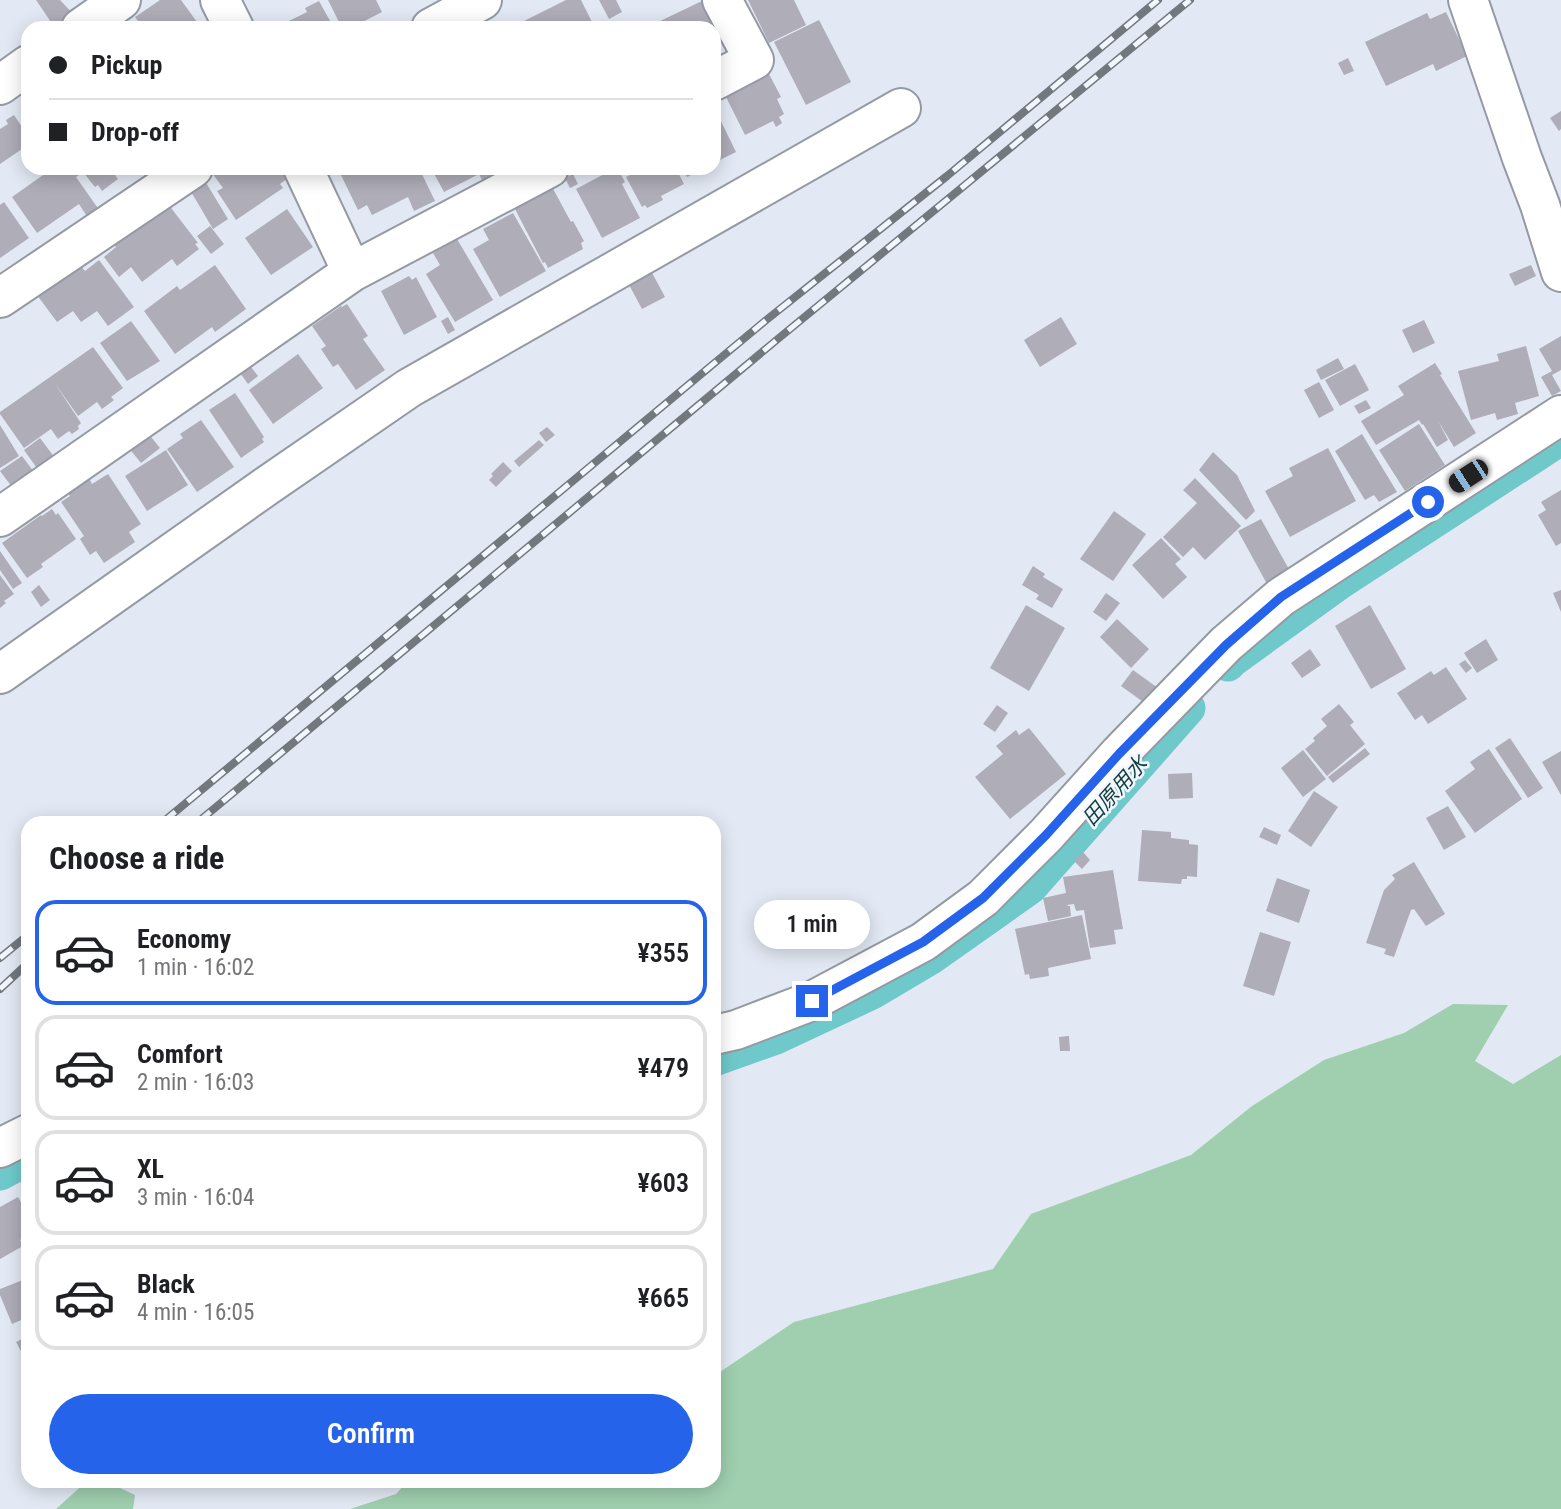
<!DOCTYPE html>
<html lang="en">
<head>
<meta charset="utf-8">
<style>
	:root { --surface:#fff; --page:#f2f2f2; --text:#202124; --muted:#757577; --line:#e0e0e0; --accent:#2563eb }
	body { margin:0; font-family:"Roboto Condensed","Noto Sans JP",sans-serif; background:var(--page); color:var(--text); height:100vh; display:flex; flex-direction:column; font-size:26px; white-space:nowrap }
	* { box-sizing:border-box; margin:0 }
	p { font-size:23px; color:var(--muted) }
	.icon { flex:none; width:38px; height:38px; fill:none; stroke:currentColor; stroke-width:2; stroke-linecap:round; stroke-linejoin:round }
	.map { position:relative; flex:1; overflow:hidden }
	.panel { position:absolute; left:21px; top:816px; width:700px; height:672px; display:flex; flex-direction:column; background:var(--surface); border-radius:21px; box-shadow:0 4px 18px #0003 }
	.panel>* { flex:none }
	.top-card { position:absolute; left:21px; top:21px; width:700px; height:154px; border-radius:21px; box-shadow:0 4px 18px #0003; display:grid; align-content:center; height:154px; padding:0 28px; background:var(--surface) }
	.end { position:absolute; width:32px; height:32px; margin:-16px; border:9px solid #2563eb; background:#fff; box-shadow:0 0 0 4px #fff }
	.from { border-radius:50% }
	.bubble { position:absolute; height:49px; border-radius:24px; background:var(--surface); box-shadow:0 4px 18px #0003; font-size:23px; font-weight:600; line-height:49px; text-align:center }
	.car { position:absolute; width:21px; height:42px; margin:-21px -10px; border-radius:9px; box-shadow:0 0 5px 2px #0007; background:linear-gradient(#222 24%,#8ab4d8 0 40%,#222 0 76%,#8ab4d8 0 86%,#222 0) }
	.top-card b { display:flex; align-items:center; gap:24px; height:66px; font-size:26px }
	.top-card b+b { border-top:2px solid var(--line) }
	.top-card i { width:18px; height:18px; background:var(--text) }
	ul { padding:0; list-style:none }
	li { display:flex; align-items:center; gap:21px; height:105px; margin:0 14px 10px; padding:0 14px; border:4px solid var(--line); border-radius:21px }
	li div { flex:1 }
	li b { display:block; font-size:26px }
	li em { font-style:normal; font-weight:600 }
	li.current { border-color:var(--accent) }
	li>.icon { width:63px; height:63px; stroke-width:1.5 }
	h2 { padding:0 28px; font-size:32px; line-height:84px }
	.button { display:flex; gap:14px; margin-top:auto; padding:14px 28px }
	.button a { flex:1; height:80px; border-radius:42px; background:var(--accent); color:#fff; font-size:28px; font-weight:600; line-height:80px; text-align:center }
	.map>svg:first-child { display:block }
	.green { fill:#9fcfaf }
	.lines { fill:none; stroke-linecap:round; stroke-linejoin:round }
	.canal { stroke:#6fc9ca; stroke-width:35 }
	.building { fill:#aeadb8 }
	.minor-casing { stroke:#9499a3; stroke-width:42 }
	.minor { stroke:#fff; stroke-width:38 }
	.rail-casing { stroke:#73777e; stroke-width:8 }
	.rail { stroke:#f2f6ff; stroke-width:5; stroke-dasharray:16; stroke-linecap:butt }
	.route { stroke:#2563eb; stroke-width:9 }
	.labels { text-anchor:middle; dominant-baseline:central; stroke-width:5; stroke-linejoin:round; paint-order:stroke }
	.water-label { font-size:21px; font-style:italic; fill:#123e3e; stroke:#f2f6ff }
</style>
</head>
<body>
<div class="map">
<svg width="1561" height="1509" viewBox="0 0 1561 1509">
	<rect width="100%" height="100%" fill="#e3e9f4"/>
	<path class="green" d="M 1453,1004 L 1508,1005 L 1475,1061 L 1513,1084 L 1561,1055 L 1561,1509 L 350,1509 L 396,1494 L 408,1481 L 714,1480 L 714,1376 L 794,1322 L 993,1269 L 1031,1214 L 1191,1155 L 1252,1106 L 1324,1060 L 1404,1033 Z
		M 88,1480 L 105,1481 L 135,1495 L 133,1509 L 56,1509 Z"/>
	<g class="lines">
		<path class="canal" d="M 1228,664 L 1233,659 L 1341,581 L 1561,438
			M 714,1059 L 776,1037 L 872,992 L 931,957 L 1030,887 L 1188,708
			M 0,1173 L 28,1158"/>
	</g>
	<path class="building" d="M 36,0 L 60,0 L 76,17 L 59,28 L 55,28 Z
		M 160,0 L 181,0 L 197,22 L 188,28 L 143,28 L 135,17 Z
		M 328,0 L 376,0 L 382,12 L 351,28 L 342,28 Z
		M 566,0 L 581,0 L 595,28 L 510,28 Z
		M 599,0 L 616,0 L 622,12 L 609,19 Z
		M 704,0 L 720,32 L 714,36 L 714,28 L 656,28 L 654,24 Z
		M 748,0 L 794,0 L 806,25 L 769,43 Z
		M 319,1 L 334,28 L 275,28 L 307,12 L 305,8 Z
		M 1446,12 L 1467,56 L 1436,71 L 1433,64 L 1386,86 L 1365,42 L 1427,13 L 1430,19 Z
		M 819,20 L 851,82 L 806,105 L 774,42 Z
		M 1348,58 L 1354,71 L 1344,75 L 1338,63 Z
		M 762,73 L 764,77 L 769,74 L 781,97 L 777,99 L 784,114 L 779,117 L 782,123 L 776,127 L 773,121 L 745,135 L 726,97 L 735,93 L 732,88 Z
		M 714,107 L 736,152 L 714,163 Z
		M 1561,111 L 1561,129 L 1559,131 L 1550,118 Z
		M 14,115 L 28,136 L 28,145 L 0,164 L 0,129 L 8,124 L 6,120 Z
		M 53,168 L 124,168 L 115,175 L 118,179 L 102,191 L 98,185 L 95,187 L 83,172 L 76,177 L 102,214 L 90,221 L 79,204 L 37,233 L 12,197 Z
		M 221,168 L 281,168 L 288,178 L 280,184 L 283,188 L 236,220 L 217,191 L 223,188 L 212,173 Z
		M 340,168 L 419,168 L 435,201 L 414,211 L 408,197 L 372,215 L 367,205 L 358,210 L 338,169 Z
		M 431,168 L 505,168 L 482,180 L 479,174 L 444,192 Z
		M 603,168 L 625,168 L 619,171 L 625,182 L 622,184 L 640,218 L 602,238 L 576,189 L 606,173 Z
		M 626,168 L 681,168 L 682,171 L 678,172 L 684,184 L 661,196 L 663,200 L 647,208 L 645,205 L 642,207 L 626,177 L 630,175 Z
		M 682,168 L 705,168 L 687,177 Z
		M 573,174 L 578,184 L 570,188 L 565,178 Z
		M 205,181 L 228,219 L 213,229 L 190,190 Z
		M 551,185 L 571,222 L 573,221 L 584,241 L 581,243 L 583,249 L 548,268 L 545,262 L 543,263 L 515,209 L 543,194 L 541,190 Z
		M 165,200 L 198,243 L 195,244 L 199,249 L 177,266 L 172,259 L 142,282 L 131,267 L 119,277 L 104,257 L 116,247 L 112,241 Z
		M 4,202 L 29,238 L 0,258 L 0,205 Z
		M 287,209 L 313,247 L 271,275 L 245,238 Z
		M 513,213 L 546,271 L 500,297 L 473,249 L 489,240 L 483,229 Z
		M 210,226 L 224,244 L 211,254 L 197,236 Z
		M 457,239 L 493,300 L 455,322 L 426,274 L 440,265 L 433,253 Z
		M 99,260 L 134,307 L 108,326 L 97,311 L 81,322 L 73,311 L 57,322 L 37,295 L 79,264 L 85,271 Z
		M 215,265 L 246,309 L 215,332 L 212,327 L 175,354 L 144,311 L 177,286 L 180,290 Z
		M 1531,265 L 1536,276 L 1515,286 L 1509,274 Z
		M 650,269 L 665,297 L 642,309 L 627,281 Z
		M 409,276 L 412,280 L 416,277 L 437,317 L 404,335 L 381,291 Z
		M 347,304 L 368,336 L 363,339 L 385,370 L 356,390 L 338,364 L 333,367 L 321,349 L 326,346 L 312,326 L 341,306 L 342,307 Z
		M 448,317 L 455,330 L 448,334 L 441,321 Z
		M 1061,317 L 1077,344 L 1040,367 L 1024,340 Z
		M 1424,320 L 1435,343 L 1413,353 L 1402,330 Z
		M 131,321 L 160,361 L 127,381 L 100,343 Z
		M 1561,336 L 1561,370 L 1552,375 L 1561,391 L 1552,396 L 1541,377 L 1552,371 L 1539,349 Z
		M 1526,346 L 1539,396 L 1515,403 L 1518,414 L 1497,420 L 1495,413 L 1471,420 L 1458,371 L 1499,361 L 1497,354 Z
		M 93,347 L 123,388 L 111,397 L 114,400 L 102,409 L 97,402 L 78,416 L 54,382 L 81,423 L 78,426 L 79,429 L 72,434 L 69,431 L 58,439 L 51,429 L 24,448 L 0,414 L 0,412 Z
		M 298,354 L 323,388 L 273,424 L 249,390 Z
		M 1338,358 L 1344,369 L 1321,380 L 1316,370 Z
		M 245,359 L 258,376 L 248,384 L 235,366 Z
		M 1435,363 L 1442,374 L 1440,375 L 1476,433 L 1454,447 L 1438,421 L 1448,440 L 1437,447 L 1423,424 L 1422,425 L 1419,420 L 1376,445 L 1361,421 L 1404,395 L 1398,386 Z
		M 1355,364 L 1369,390 L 1340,406 L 1325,380 Z
		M 1319,382 L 1334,410 L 1319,418 L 1304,390 Z
		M 235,393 L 264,437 L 262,439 L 264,442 L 241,458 L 209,410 Z
		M 1366,400 L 1371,408 L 1359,414 L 1354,406 Z
		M 201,420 L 234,467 L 197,492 L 167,449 L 183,438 L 180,434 Z
		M 1419,424 L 1445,465 L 1405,491 L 1379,450 Z
		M 0,425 L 19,456 L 0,468 Z
		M 547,427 L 555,435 L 546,442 L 539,433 Z
		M 147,432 L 160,448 L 141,463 L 128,447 Z
		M 1362,434 L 1397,492 L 1379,502 L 1374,495 L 1365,500 L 1335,451 Z
		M 40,438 L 55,458 L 39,471 L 24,450 Z
		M 539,440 L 544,445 L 519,467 L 514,461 Z
		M 1328,448 L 1356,501 L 1290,537 L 1265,491 L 1293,476 L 1289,468 Z
		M 166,450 L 188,485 L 147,511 L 125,476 Z
		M 1213,452 L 1237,475 L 1255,511 L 1246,520 L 1199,470 Z
		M 22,456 L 37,476 L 15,491 L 0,471 Z
		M 503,462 L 512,471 L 496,487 L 489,480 L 493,476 L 491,474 Z
		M 108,474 L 141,524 L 129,532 L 135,542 L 104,563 L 96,551 L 90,555 L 80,539 L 84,536 L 61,502 L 70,496 L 67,492 L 89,478 L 92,484 Z
		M 1195,478 L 1241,526 L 1205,560 L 1193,547 L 1183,557 L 1163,537 L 1197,503 L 1183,490 Z
		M 1561,490 L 1561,543 L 1556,546 L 1538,515 L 1546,510 L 1541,502 Z
		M 52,509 L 56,515 L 58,513 L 76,539 L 41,564 L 43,567 L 27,578 L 2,543 L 41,515 L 42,516 Z
		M 1114,511 L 1146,534 L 1113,581 L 1080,559 Z
		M 1261,519 L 1290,571 L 1267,584 L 1238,531 Z
		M 1161,538 L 1181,559 L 1175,564 L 1187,577 L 1163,599 L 1132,565 Z
		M 0,551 L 22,583 L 13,589 L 0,570 Z
		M 1033,566 L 1045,574 L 1043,577 L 1063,589 L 1052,608 L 1036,599 L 1039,595 L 1022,585 Z
		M 0,575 L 14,594 L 4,601 L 6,603 L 0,608 Z
		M 39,585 L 50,600 L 41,607 L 31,592 Z
		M 1561,590 L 1561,612 L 1553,593 Z
		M 1106,593 L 1120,603 L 1106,621 L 1093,612 Z
		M 1026,605 L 1065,628 L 1029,691 L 990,668 Z
		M 1370,605 L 1406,669 L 1371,689 L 1335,626 Z
		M 1117,619 L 1149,649 L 1131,668 L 1100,637 Z
		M 1486,639 L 1498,660 L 1477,673 L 1464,653 Z
		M 1310,649 L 1321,665 L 1302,678 L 1291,663 Z
		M 1465,660 L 1472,668 L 1466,673 L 1459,664 Z
		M 1446,667 L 1467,699 L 1428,724 L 1422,715 L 1415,720 L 1397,693 L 1431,671 L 1434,675 Z
		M 1133,670 L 1158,688 L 1146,704 L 1121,686 Z
		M 1339,704 L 1354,722 L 1350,725 L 1365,744 L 1327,776 L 1305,749 L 1315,741 L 1313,738 L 1327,726 L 1321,719 Z
		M 997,705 L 1008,713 L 995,732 L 983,724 Z
		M 1029,728 L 1066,774 L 1010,819 L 975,777 L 1003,754 L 996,746 L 1016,730 L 1019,735 Z
		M 1510,738 L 1543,788 L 1528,798 L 1495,748 Z
		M 1365,748 L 1370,754 L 1333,783 L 1328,777 Z
		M 1489,749 L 1522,799 L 1475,833 L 1445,791 L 1475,769 L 1470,762 Z
		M 1303,750 L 1326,779 L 1303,797 L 1281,768 Z
		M 1561,751 L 1561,795 L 1542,762 Z
		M 1192,773 L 1193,798 L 1169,799 L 1168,774 Z
		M 1314,791 L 1338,807 L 1311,847 L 1288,831 Z
		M 1448,806 L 1466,837 L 1444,850 L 1426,818 Z
		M 1264,827 L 1281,835 L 1277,845 L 1259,837 Z
		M 1142,830 L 1171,832 L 1171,838 L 1189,840 L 1189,844 L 1198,845 L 1197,877 L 1187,876 L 1187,879 L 1182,879 L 1181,884 L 1138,881 Z
		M 1083,852 L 1090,860 L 1082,869 L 1074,861 Z
		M 1414,862 L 1445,914 L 1426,926 L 1414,909 L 1411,910 L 1394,957 L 1384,954 L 1386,949 L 1366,943 L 1384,890 L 1395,879 L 1392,875 Z
		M 1113,870 L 1123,929 L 1114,930 L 1116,944 L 1090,948 L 1084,910 L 1076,911 L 1074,904 L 1067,905 L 1068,906 L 1070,906 L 1071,916 L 1048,921 L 1043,898 L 1066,893 L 1063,877 Z
		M 1277,878 L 1310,890 L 1299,923 L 1266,911 Z
		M 1082,915 L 1091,959 L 1048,968 L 1049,976 L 1030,979 L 1029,974 L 1025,975 L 1015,929 Z
		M 1260,932 L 1291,942 L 1274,996 L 1243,986 Z
		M 1069,1036 L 1070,1051 L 1060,1051 L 1059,1037 Z
		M 18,1197 L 28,1215 L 28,1236 L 20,1240 L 23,1246 L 0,1259 L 0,1207 Z
		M 28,1278 L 28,1317 L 12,1324 L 0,1295 L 0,1289 Z
		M 28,1321 L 28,1364 L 16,1342 L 28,1336 L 21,1324 Z"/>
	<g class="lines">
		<defs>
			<path id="minor" d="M 220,0 L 234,28
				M 1468,0 L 1522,158 L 1540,205 L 1561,272
				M 81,28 L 121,0
				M 431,28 L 482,0
				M 714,81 L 754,60 L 722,0
				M 0,85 L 28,65
				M 303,168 L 352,272
				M 0,298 L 193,168
				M 0,517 L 352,272 L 549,168
				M 0,674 L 268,485 L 409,388 L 901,108
				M 714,1035 L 736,1030 L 812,1001 L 923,942 L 983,898 L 1046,835 L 1119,754 L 1226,644 L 1281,597 L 1561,415
				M 0,1148 L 28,1134"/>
		</defs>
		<use href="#minor" class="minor-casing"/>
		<use href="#minor" class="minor"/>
		<defs>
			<path id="rail" d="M 163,822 L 765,321 L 947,176 L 1158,0
				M 198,822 L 779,338 L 1190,0
				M 0,958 L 28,935
				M 0,989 L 28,963"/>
		</defs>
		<use href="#rail" class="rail-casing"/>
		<use href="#rail" class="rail"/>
	</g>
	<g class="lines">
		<path class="route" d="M 812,1001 L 923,942 L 983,898 L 1046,835 L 1119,754 L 1226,645 L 1281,597 L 1428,502"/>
	</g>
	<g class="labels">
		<g class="water-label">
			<text transform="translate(1115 791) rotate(-48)">田原用水</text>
		</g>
	</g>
</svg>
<i class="end from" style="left:1428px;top:502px"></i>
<i class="end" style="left:812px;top:1001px"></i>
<div class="bubble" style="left:754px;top:900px;width:116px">1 min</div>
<i class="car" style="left:1468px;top:476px;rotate:237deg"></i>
<div class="top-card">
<b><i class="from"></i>Pickup</b>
<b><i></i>Drop-off</b>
</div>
<section class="panel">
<h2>Choose a ride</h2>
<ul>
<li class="current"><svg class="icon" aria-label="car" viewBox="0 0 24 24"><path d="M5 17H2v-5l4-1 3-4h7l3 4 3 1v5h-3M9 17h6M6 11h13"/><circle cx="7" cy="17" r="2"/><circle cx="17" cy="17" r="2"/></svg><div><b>Economy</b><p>1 min · 16:02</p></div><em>¥355</em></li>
<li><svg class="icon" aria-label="car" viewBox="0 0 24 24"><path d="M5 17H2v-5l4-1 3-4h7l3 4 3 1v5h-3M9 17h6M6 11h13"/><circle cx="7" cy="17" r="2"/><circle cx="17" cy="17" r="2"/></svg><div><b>Comfort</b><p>2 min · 16:03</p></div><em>¥479</em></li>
<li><svg class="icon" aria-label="car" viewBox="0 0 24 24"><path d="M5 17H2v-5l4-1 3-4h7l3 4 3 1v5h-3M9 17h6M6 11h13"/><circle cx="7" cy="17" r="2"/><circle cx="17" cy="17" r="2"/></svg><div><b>XL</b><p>3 min · 16:04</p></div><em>¥603</em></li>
<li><svg class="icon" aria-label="car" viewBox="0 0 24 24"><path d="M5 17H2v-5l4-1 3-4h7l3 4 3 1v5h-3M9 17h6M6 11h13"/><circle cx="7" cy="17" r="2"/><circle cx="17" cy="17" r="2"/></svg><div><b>Black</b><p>4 min · 16:05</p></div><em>¥665</em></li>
</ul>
<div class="button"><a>Confirm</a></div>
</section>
</div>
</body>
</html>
